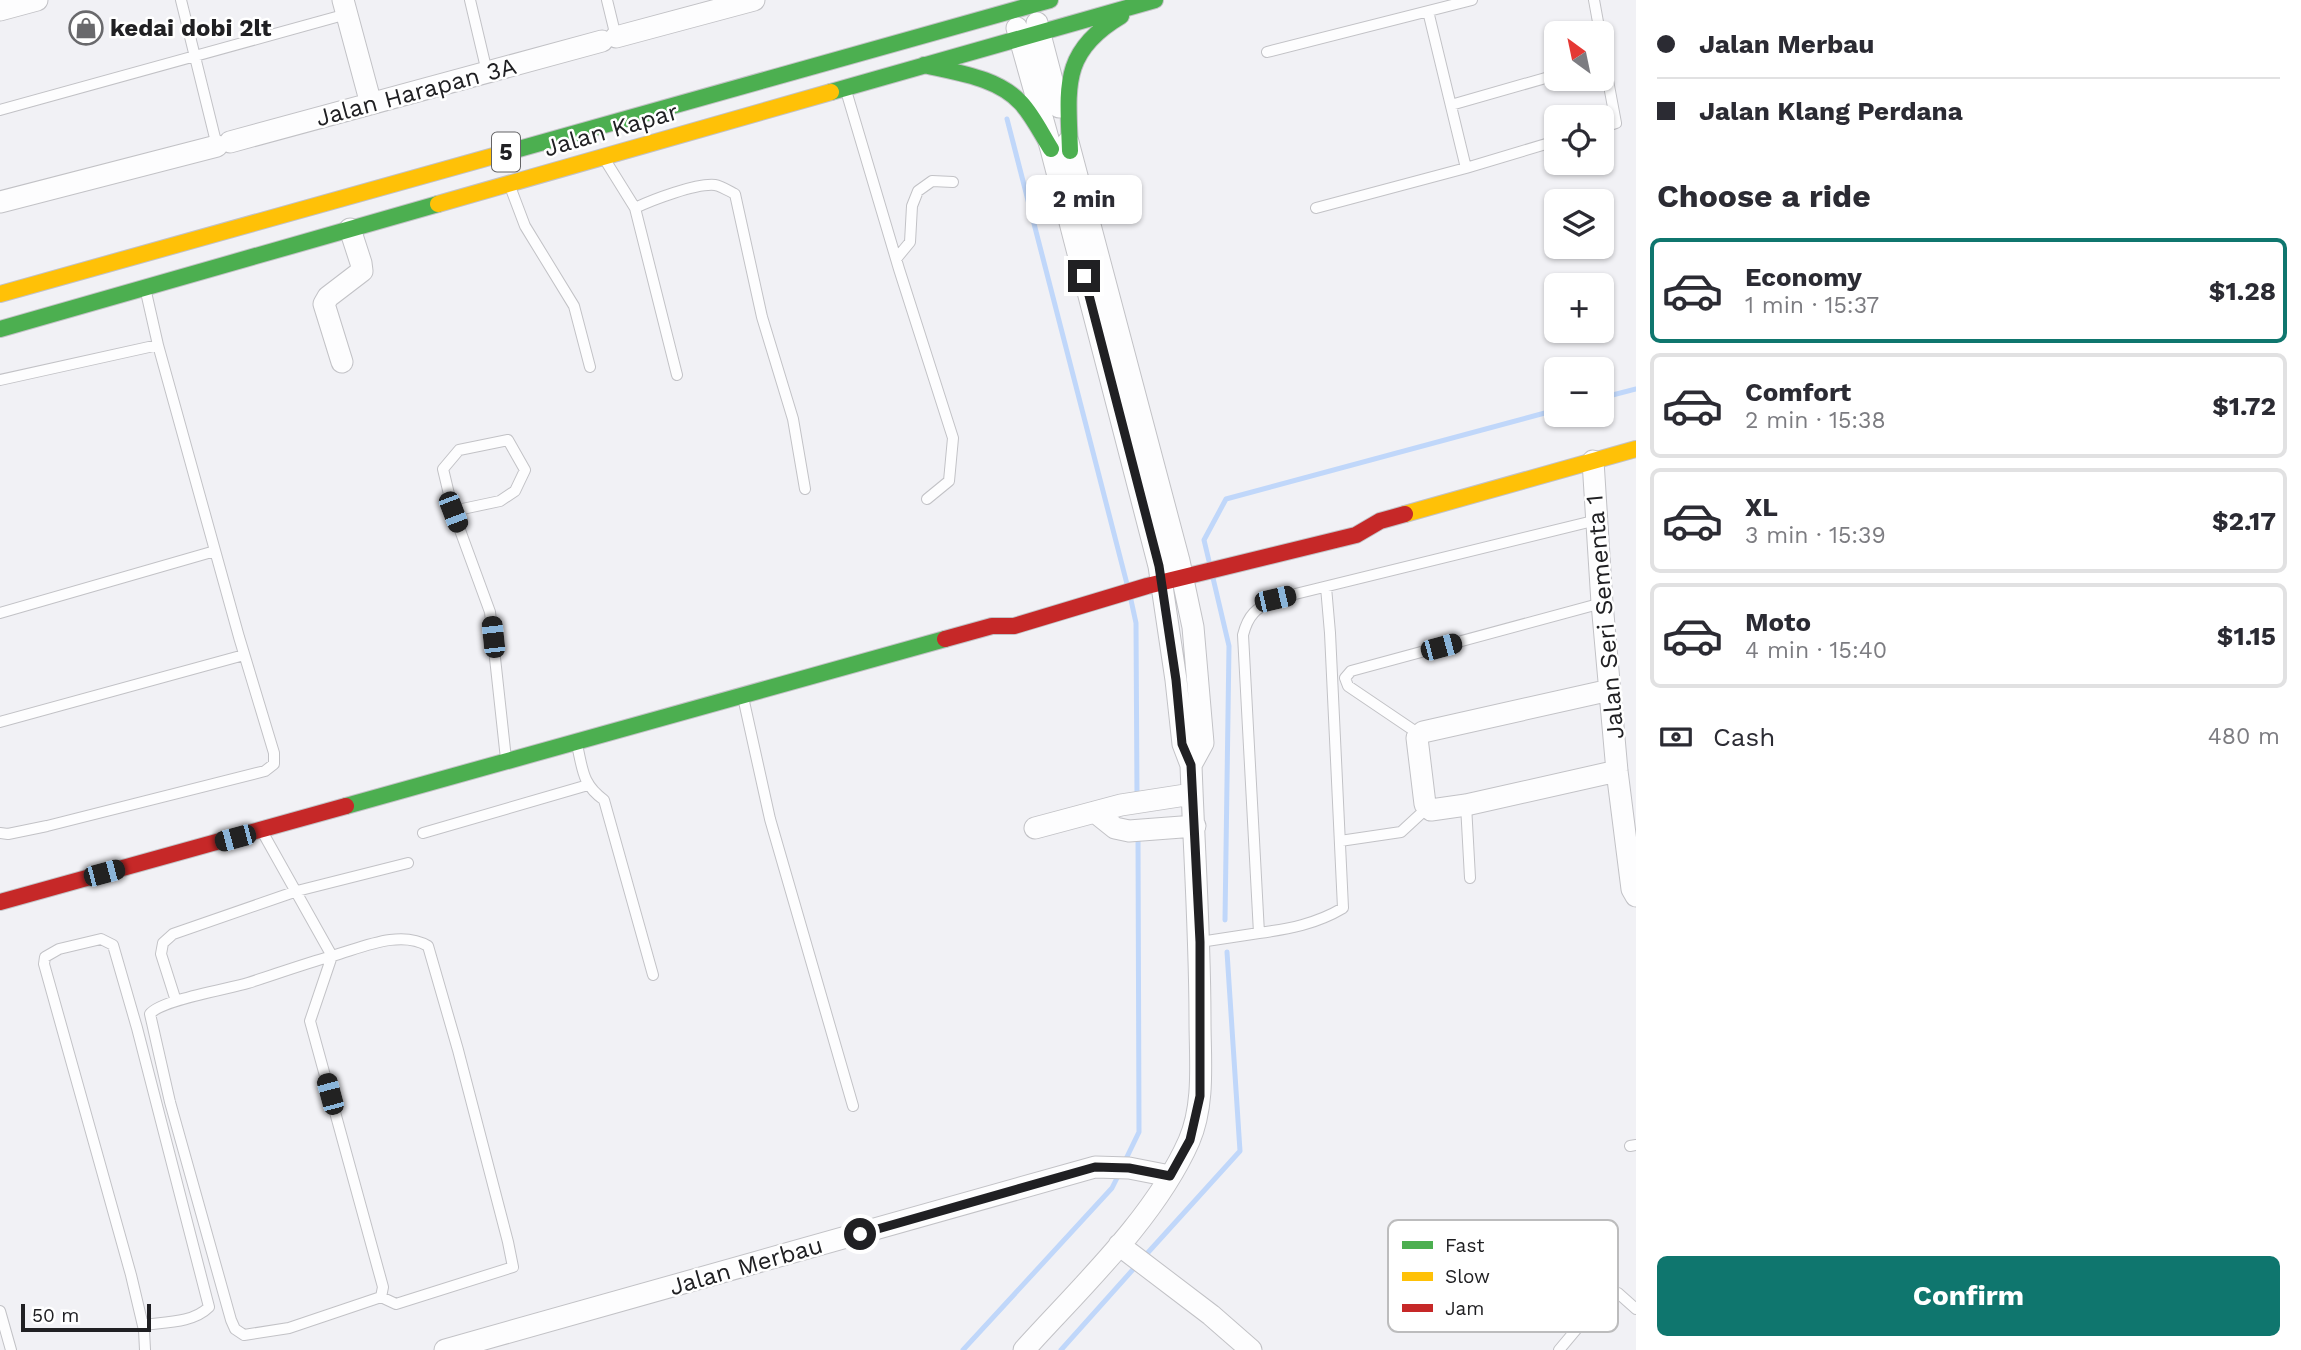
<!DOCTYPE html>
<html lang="en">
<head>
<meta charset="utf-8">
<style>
	:root { --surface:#fff; --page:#f7f7f7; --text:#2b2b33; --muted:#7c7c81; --line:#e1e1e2; --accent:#0f766e }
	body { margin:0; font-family:"Work Sans",sans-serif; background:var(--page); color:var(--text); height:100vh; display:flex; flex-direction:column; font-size:26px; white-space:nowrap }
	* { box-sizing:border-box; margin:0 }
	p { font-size:23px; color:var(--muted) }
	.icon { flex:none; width:38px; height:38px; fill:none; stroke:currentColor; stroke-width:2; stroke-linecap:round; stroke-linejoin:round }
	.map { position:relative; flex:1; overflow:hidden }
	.drawer { display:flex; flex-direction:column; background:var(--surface); width:665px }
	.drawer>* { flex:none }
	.banner { display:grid; align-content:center; height:154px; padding:0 21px; background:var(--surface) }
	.needle { width:46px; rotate:327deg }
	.tools { position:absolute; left:1544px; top:21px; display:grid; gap:14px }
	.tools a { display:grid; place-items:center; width:70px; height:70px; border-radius:10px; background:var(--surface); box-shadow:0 2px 5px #0004; font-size:35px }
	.scale { position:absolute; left:21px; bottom:18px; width:130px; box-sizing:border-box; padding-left:7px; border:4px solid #202023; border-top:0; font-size:19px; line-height:24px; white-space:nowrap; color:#202023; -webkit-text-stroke:5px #fff; paint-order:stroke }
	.end { position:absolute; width:32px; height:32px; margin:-16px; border:9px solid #202023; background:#fff; box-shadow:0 0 0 4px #fff }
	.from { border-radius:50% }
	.bubble { position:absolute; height:49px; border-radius:10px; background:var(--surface); box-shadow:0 2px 5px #0004; font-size:23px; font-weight:700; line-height:49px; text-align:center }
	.car { position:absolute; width:21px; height:42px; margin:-21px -10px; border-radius:9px; box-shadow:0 0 5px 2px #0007; background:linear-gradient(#222 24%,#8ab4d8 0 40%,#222 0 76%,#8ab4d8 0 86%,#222 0) }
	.banner b { display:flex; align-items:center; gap:24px; height:66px; font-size:26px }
	.banner b+b { border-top:2px solid var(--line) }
	.banner i { width:18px; height:18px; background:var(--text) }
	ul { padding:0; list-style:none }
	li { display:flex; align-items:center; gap:21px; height:105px; margin:0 14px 10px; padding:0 7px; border:4px solid var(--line); border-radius:10px }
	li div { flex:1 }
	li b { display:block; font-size:26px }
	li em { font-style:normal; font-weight:700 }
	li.on { border-color:var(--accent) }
	li>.icon { width:63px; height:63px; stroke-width:1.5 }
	h2 { padding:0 21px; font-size:32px; line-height:84px }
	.pay { display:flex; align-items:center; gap:18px; height:77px; padding:0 21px; font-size:26px }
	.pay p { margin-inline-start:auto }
	.action { display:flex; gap:14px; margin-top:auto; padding:14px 21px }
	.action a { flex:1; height:80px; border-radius:10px; background:var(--accent); color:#fff; font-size:28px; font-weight:700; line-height:80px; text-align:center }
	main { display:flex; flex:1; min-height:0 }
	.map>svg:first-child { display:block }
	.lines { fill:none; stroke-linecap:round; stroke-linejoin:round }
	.stream { stroke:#c0d7fa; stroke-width:5 }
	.lane-casing { stroke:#c2c2c6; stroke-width:12 }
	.street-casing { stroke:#c2c2c6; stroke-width:23 }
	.fast-casing { stroke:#c2c2c6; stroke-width:18 }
	.slow-casing { stroke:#c2c2c6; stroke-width:18 }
	.jam-casing { stroke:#c2c2c6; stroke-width:18 }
	.lane { stroke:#fdfdfe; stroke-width:10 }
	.street { stroke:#fdfdfe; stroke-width:21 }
	.fast { stroke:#4caf50; stroke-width:16 }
	.slow { stroke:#ffc107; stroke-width:16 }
	.jam { stroke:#c62828; stroke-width:16 }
	.route { stroke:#202023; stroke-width:9 }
	.labels { text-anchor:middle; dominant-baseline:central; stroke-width:5; stroke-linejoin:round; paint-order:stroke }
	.shield { fill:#fff; stroke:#636365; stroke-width:2 }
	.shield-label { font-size:23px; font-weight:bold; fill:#202023 }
	.poi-label { font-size:24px; font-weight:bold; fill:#202023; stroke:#fff; text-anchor:start }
	.street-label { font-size:24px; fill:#202023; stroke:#fff }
	.key { fill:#fff; stroke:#bcbcbd; stroke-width:2 }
	.key-label { font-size:19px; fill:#202023 }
</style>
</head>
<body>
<main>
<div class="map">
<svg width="1636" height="1350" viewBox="0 0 1636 1350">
	<rect width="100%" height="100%" fill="#f1f1f5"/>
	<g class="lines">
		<path class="stream" d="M 1007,119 L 1127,584
			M 1601,398 L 1636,389
			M 1209,561 L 1204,540 L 1226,499 L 1556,410
			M 1213,578 L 1229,646 L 1225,920
			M 1131,600 L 1136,623 L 1137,796
			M 1124,1163 L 1139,1132 L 1138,834
			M 1143,1258 L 1240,1151 L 1227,952
			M 963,1350 L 1112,1188 L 1120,1172
			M 1061,1350 L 1137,1265"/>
		<defs>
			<path id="lane" d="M 181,0 L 217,146
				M 470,0 L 487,72
				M 607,0 L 616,37
				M 1594,0 L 1600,33
				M 1428,11 L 1466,168 L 1556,141
				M 1601,43 L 1616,123 L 1601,128
				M 1267,52 L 1472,0
				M 847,94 L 899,269 L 953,438 L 949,481 L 927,499
				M 1451,105 L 1556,75
				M 0,110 L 347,14
				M 607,163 L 635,208 L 677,375
				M 511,189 L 525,226 L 574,306 L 590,367
				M 635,208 C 652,200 696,183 715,185 C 721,186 729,191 735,194 L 762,317 L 793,419 L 805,489
				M 1316,208 L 1466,168
				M 896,259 L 910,242 L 912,206 L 918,191 L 932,181 L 953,182
				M 0,380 L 158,345
				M 453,511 L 500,501 L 515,491 L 525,470 L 508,440 L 459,450 L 443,469 L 453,511 L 490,612 L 506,759
				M 0,613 L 215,551
				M 743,697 L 770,819 L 853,1106
				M 0,722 L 244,655
				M 1419,734 L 1348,686 L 1345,678 L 1351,671 L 1602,603
				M 577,745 C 583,770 582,784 604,800 L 653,975
				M 1466,805 L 1470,878
				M 0,833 L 8,834 L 47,826 L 265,771 L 274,764 L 274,753 L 239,637 L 158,345 L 146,292
				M 263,833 L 332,956 C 361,948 400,929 428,946 L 458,1050 L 508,1242 L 513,1267 L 396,1304 L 381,1297
				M 423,833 L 588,785
				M 1340,841 L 1401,832 L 1427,808
				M 1259,933 C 1289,929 1316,924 1343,908 L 1330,633 L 1326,587
				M 1200,942 L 1259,933 L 1243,635 C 1248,615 1256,608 1275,599 L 1597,520
				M 332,956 L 310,1021 L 383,1287 L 381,1297 L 289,1328 L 244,1335 L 235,1329 L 231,1320 L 170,1102 L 150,1014 C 160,1000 228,989 248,983 C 276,974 304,964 332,956 Z
				M 176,1001 L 161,954 L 163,943 L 173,934 L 297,891 L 408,863
				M 1630,1146 L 1636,1145
				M 0,1311 L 11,1350
				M 143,1325 C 165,1322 193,1323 209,1307 L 137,1028 L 113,945 L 101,939 L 59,949 L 45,957 L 44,964 L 131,1275 L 144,1330 L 145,1350
				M 1559,1350 L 1606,1294 L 1618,1293 L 1636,1309"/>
			<path id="street" d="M 343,0 L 371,104
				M 0,10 L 37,0
				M 1037,23 L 1059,107
				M 1017,28 L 1051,149 L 1159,566 L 1176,680 L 1183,744 L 1191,765 C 1194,850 1200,935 1200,1020 C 1200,1060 1205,1104 1189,1141 C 1155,1218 1080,1288 1024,1350
				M 616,37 L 754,0
				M 230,142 L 602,41
				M 1068,142 L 1179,561 L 1193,627 L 1203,743 L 1191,765
				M 0,202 L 217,146
				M 342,362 L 324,304 L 328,297 L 362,271 L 361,263 L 350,229
				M 1593,461 L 1602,603 L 1617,771 L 1632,889 L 1636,896
				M 1610,690 L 1423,732 L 1417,738 L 1425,804 L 1431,810 L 1466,805 L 1617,771
				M 1095,812 L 1115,828 L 1129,831 L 1195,826
				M 1035,828 L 1121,805 L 1192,794
				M 1119,1245 L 1211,1315 L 1251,1350
				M 445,1350 L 1095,1167 L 1129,1168 L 1170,1176"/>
			<path id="fast" d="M 924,65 C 957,73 997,77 1021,103 C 1033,116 1041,133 1051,149
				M 831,92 L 1155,0
				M 1070,151 C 1068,88 1060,52 1121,16
				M 508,152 L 1050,0
				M 0,329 L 438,204
				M 346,806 L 945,639"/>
			<path id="slow" d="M 438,204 L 831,92
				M 0,294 L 508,152
				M 1405,514 L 1636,449"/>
			<path id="jam" d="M 945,639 L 992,626 L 1014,626 L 1147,586 L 1356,535 L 1380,521 L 1405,514
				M 0,902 L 346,806"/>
		</defs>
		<use href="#lane" class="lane-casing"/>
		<use href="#street" class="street-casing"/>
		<use href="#fast" class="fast-casing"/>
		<use href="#slow" class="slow-casing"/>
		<use href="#jam" class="jam-casing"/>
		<use href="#lane" class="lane"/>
		<use href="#street" class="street"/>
		<use href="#fast" class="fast"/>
		<use href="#slow" class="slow"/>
		<use href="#jam" class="jam"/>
	</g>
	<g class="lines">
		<path class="route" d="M 860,1234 L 1095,1167 L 1129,1168 L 1170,1176 L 1190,1140 L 1200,1096 L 1200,942 L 1191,765 L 1182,744 L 1176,680 L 1159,566 L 1084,276"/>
	</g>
	<defs>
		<symbol id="shop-ring" viewBox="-11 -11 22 22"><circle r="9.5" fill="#fff" stroke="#69696c" stroke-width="1.5"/><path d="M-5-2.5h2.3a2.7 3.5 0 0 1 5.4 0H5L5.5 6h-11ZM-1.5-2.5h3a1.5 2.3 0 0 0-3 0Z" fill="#69696c"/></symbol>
	</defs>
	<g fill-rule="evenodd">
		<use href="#shop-ring" x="67" y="9" width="38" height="38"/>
	</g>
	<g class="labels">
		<rect class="shield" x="492" y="132.5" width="28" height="39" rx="5"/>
		<g class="shield-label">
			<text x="506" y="152">5</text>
		</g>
		<g class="poi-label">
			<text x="110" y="28">kedai dobi 2lt</text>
		</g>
		<g class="street-label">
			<text transform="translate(416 92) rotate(-15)">Jalan Harapan 3A</text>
			<text transform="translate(611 130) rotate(-16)">Jalan Kapar</text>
			<text transform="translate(1605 617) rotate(-95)">Jalan Seri Sementa 1</text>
			<text transform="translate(746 1266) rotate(-16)">Jalan Merbau</text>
		</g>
	</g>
	<rect x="1388" y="1220" width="230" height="112" rx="10" class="key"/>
	<rect x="1402" y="1241" width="31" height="8" fill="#4caf50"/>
	<rect x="1402" y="1272" width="31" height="9" fill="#ffc107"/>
	<rect x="1402" y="1304" width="31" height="8" fill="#c62828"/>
	<g class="key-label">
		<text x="1445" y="1252">Fast</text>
		<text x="1445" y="1283">Slow</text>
		<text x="1445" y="1315">Jam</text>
	</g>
</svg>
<div class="tools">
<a><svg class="needle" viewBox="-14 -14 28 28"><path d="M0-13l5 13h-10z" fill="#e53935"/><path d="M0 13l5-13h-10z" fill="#7c7c81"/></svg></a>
<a><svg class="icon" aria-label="locate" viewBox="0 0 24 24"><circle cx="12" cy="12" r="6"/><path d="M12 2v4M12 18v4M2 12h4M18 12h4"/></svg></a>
<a><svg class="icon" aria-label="layers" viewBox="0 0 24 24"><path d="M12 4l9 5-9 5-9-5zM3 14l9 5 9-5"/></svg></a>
<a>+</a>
<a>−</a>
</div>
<div class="scale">50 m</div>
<i class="end from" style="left:860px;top:1234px"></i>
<i class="end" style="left:1084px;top:276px"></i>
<div class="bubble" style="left:1026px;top:175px;width:116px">2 min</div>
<i class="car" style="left:453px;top:512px;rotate:159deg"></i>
<i class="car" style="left:1275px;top:599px;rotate:77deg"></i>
<i class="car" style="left:493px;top:637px;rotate:354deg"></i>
<i class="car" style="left:1441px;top:647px;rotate:75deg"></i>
<i class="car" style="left:235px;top:838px;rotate:255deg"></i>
<i class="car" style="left:104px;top:873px;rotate:75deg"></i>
<i class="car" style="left:330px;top:1094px;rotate:345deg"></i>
</div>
<section class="drawer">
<div class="banner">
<b><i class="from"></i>Jalan Merbau</b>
<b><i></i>Jalan Klang Perdana</b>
</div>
<h2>Choose a ride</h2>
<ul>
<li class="on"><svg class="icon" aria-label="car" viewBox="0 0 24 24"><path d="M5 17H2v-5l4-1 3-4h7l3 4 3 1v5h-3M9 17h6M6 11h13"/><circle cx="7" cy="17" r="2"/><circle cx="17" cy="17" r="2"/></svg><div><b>Economy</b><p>1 min · 15:37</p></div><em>$1.28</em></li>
<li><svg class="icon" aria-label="car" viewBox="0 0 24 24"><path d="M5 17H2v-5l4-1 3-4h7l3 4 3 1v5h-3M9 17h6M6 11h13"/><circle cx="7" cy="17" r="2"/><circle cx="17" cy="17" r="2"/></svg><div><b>Comfort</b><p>2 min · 15:38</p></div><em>$1.72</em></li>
<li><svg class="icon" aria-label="car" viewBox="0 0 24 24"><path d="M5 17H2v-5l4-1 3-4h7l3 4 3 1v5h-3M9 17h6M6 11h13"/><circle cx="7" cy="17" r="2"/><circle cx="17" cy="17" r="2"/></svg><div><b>XL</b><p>3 min · 15:39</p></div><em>$2.17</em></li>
<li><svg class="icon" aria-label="car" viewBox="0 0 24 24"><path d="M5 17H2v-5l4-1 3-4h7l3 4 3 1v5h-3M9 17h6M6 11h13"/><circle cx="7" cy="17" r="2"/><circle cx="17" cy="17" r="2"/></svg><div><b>Moto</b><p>4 min · 15:40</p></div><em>$1.15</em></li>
</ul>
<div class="pay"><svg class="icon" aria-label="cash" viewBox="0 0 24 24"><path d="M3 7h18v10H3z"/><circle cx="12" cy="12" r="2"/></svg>Cash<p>480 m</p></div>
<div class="action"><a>Confirm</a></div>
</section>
</main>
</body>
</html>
